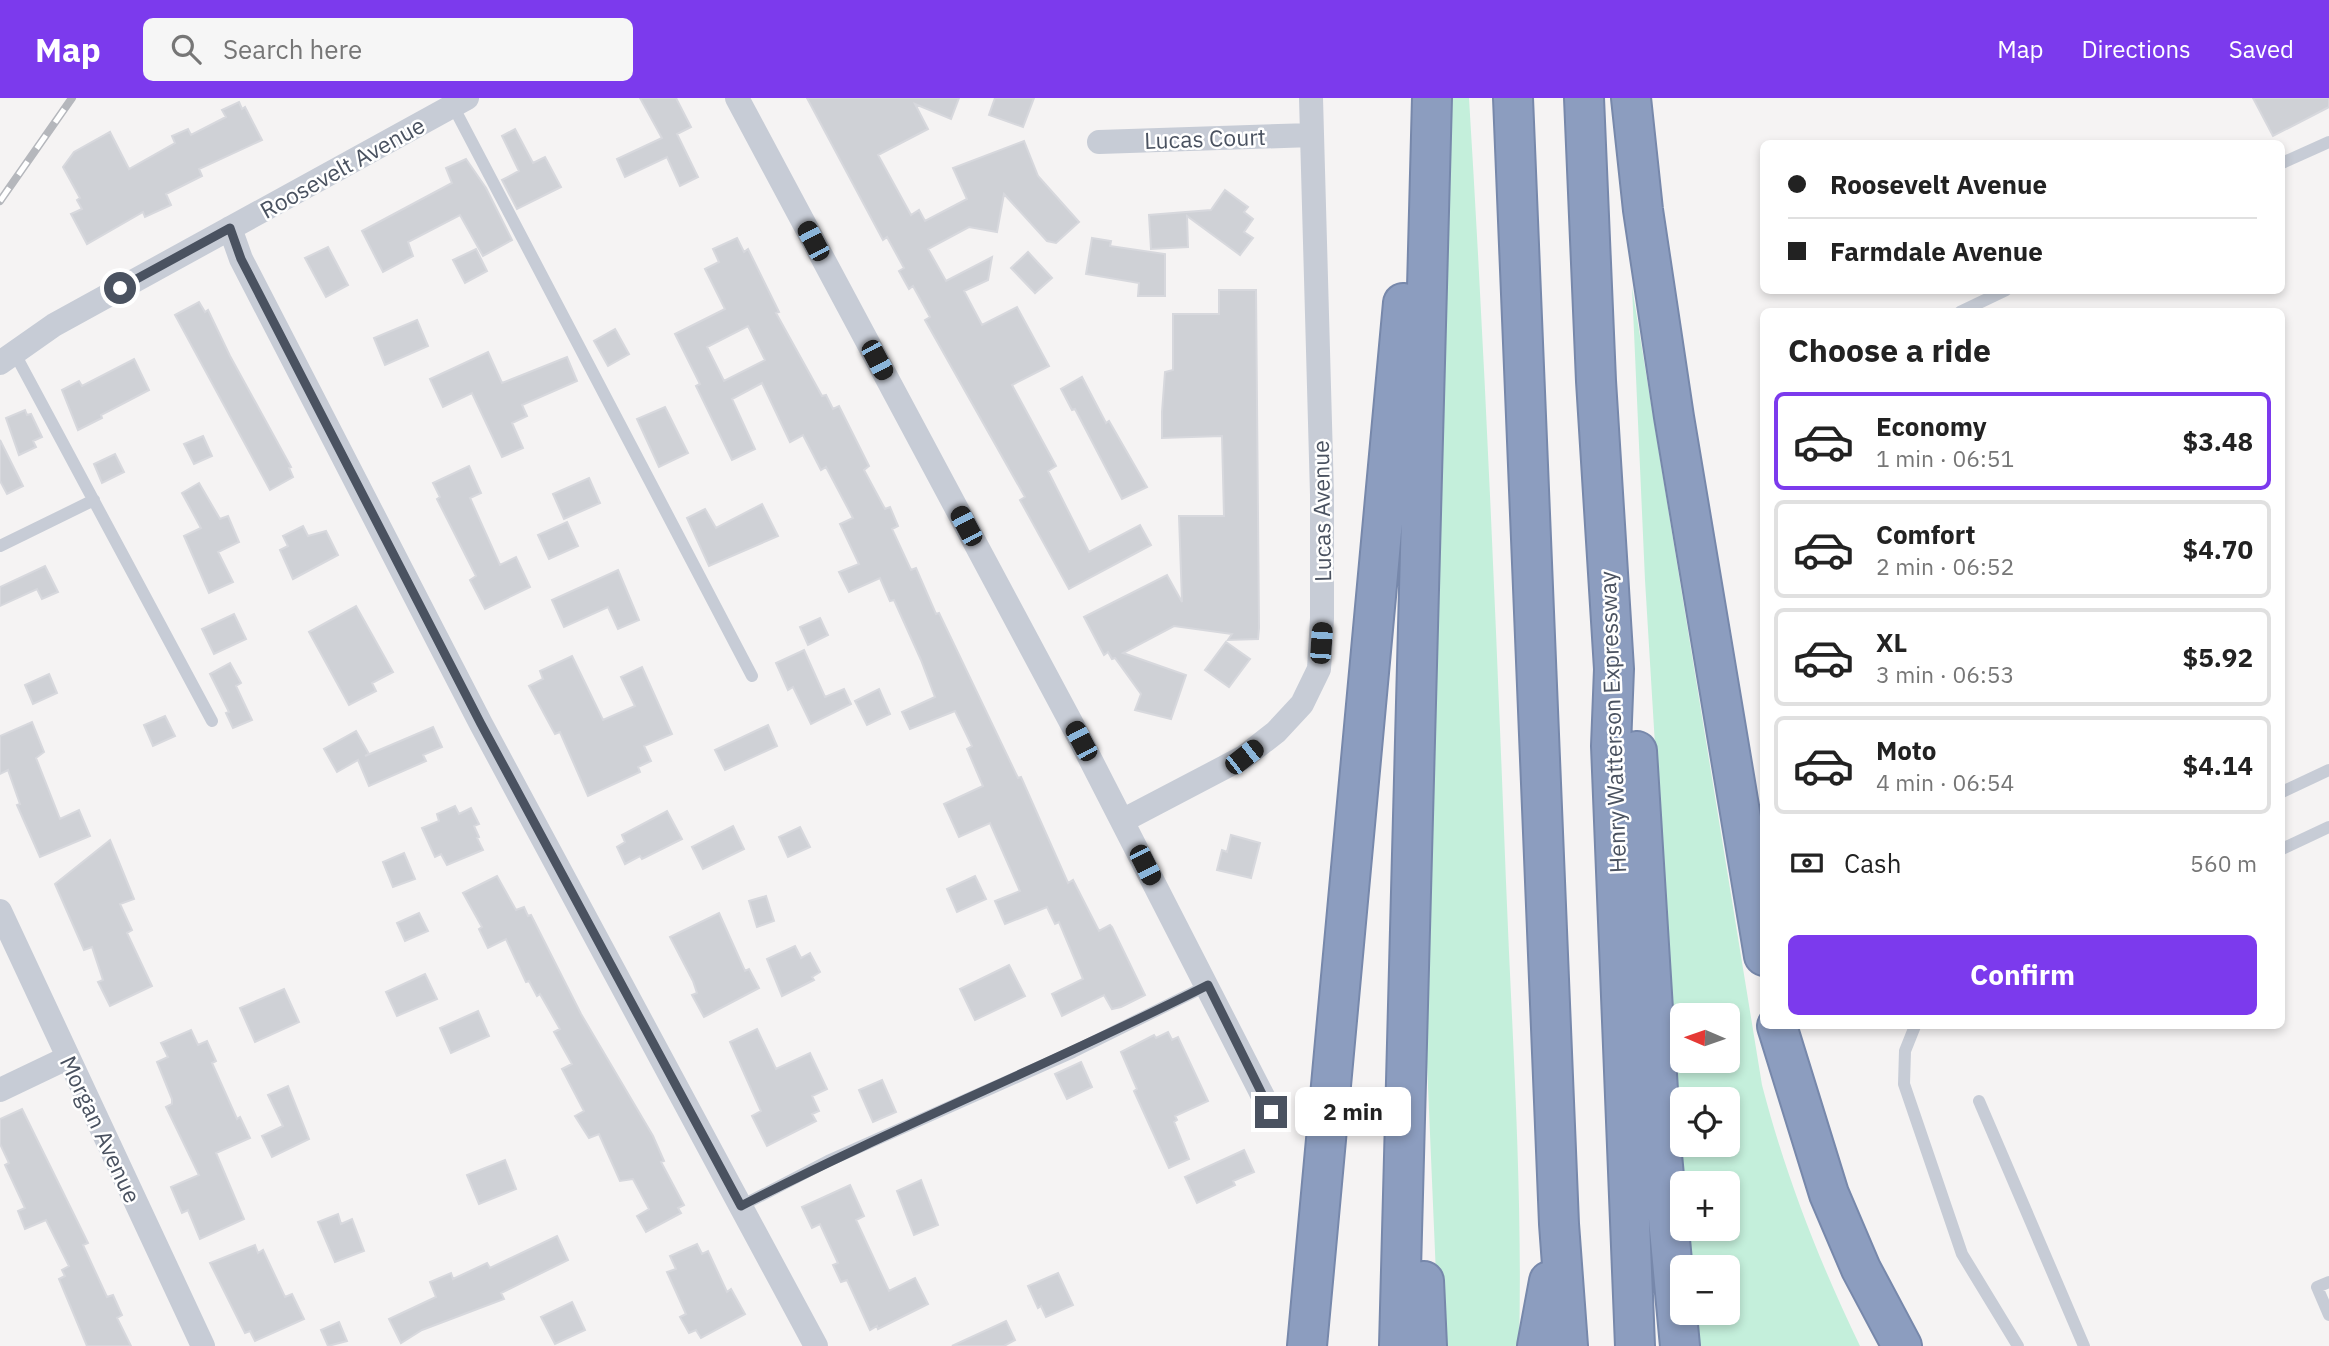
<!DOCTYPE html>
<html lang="en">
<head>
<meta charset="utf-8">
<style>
	:root { --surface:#fff; --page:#f6f6f6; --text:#222; --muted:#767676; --line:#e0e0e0; --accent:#7c3aed }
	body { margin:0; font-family:"IBM Plex Sans",sans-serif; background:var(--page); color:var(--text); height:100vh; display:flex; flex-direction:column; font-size:26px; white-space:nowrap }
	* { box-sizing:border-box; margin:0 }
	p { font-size:23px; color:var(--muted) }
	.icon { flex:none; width:38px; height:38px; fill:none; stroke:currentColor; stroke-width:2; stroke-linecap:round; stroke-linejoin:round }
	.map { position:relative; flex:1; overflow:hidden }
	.panel { position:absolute; left:1760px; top:210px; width:525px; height:721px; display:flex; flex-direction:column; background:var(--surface); border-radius:10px; box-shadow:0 4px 10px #0003 }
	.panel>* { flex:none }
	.top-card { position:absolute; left:1760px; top:42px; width:525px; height:154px; border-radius:10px; box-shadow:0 4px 10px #0003; display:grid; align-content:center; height:154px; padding:0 28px; background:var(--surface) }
	.needle { width:46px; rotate:272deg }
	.tools { position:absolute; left:1670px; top:905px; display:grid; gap:14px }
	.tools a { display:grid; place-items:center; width:70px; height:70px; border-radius:10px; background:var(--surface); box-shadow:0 4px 10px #0003; font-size:35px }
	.end { position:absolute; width:32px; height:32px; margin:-16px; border:9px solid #4a5260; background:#fff; box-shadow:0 0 0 4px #fff }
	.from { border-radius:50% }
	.bubble { position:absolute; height:49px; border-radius:10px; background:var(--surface); box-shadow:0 4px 10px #0003; font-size:23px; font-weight:800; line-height:49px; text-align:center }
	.car { position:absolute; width:21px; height:42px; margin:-21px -10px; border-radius:9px; box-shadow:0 0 5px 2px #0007; background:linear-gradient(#222 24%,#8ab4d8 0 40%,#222 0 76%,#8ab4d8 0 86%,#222 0) }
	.top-card b { display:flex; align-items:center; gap:24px; height:66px; font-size:26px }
	.top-card b+b { border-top:2px solid var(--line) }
	.top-card i { width:18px; height:18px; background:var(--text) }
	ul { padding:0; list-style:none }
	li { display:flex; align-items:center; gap:21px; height:98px; margin:0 14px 10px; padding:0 14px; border:4px solid var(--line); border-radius:10px }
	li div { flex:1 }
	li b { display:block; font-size:26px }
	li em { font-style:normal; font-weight:800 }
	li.active { border-color:var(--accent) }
	li>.icon { width:63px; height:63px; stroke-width:1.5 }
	h2 { padding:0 28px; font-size:32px; line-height:84px }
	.pay { display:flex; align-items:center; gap:18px; height:77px; padding:0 28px; font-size:26px }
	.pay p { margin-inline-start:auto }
	.button { display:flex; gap:14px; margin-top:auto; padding:14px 28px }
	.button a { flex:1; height:80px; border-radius:10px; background:var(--accent); color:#fff; font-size:28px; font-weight:800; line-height:80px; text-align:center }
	header { display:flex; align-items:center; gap:42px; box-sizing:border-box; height:98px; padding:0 35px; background:var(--accent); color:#fff }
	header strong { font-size:33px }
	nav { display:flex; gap:38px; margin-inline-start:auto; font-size:24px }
	.search { width:490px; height:63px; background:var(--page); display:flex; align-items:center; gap:18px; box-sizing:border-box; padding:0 24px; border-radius:10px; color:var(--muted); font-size:26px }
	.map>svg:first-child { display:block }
	.green { fill:#c4efdb; fill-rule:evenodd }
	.building { fill:#cfd1d6; stroke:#d7d8dd; stroke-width:2; fill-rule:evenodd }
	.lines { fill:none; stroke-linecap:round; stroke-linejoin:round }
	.motorway-casing { stroke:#7788ab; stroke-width:42 }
	.service { stroke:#c7ccd6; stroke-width:12 }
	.minor { stroke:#c7ccd6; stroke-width:24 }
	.motorway { stroke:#8c9dbf; stroke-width:38 }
	.rail-casing { stroke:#b5b7bc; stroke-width:8 }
	.rail { stroke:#fff; stroke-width:5; stroke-dasharray:16; stroke-linecap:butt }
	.route { stroke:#4a5260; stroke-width:9 }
	.labels { text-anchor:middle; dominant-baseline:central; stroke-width:5; stroke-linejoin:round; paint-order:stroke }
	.street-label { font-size:23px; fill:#4a5260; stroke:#fff }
</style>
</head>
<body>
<header>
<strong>Map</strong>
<div class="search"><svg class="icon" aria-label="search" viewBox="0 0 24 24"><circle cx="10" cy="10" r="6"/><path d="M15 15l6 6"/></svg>Search here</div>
<nav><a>Map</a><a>Directions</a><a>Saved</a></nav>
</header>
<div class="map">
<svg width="2329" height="1248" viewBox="0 0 2329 1248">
	<rect width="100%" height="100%" fill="#f5f3f3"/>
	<path class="green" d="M 1447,0 L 1469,0 C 1485,261 1496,522 1506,784 C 1512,938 1523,1093 1519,1248 L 1439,1248 L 1425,918 Z
		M 1632,189 L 1762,987 C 1786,1079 1819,1163 1860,1248 L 1693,1248 L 1690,1215 L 1727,1214 L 1727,1169 L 1687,1169 L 1684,1131 L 1727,1130 L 1727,1085 L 1682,1085 L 1682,1093 L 1645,482 ZM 1682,917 L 1727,917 L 1727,962 L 1682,962 ZM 1682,1001 L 1727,1001 L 1727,1046 L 1682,1046 Z"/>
	<path class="building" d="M 640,0 L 676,0 L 691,29 L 677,36 L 698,79 L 680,88 L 667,59 L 625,79 L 617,61 L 662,40 Z
		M 807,0 L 959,0 L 951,21 L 915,6 L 928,31 L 878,57 L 911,117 L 919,112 L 925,123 L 967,101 L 953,70 L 1024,43 L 1038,78 L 1079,124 L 1056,145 L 1047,143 L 1004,96 L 997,134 L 969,129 L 928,151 L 946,183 L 992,159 L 988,182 L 964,193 L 982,227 L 1017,209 L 1049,268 L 1012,287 L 1056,368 L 1048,373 L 1089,454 L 1140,427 L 1151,447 L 1069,491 L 1020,402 L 1025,399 L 925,222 L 930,219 L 913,188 L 909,191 L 899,173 L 904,170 L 887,139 L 883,142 Z
		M 995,0 L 1034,0 L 1023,29 L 989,17 Z
		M 2253,0 L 2329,0 L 2329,9 L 2273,38 Z
		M 239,4 L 242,11 L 245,9 L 262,42 L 199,71 L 202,78 L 166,96 L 171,107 L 145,119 L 143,114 L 87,146 L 71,116 L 82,111 L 77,102 L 80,100 L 63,69 L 74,54 L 110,34 L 129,71 L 175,45 L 172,38 L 188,31 L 191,37 L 226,19 L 222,12 Z
		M 515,31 L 533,65 L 545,59 L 561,89 L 517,111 L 502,82 L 519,73 L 502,38 Z
		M 466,61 L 486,90 L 512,142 L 483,158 L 460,117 L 408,144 L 413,158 L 383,174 L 362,133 L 452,85 L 446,70 Z
		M 1225,92 L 1248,109 L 1244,114 L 1253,121 L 1244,134 L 1253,140 L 1240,157 L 1187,118 L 1188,149 L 1151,151 L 1149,117 L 1211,112 Z
		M 737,140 L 744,154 L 748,151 L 779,214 L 776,215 L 822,298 L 826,297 L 833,311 L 839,308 L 869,368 L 864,372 L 885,411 L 890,409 L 898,428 L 892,431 L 911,472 L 916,470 L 936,516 L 939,515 L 1018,680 L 1021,679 L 1068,785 L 1073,782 L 1099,833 L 1110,827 L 1112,829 L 1145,897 L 1121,909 L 1112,911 L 1104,897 L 1062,918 L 1052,896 L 1083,881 L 1059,824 L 1055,826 L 1047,809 L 1005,826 L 995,803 L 1020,793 L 990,725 L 959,739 L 944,706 L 983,688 L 967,651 L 972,648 L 955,613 L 910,631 L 902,614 L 935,599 L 921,562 L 894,502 L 890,503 L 880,480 L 849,494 L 839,474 L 859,466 L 840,426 L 853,420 L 826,369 L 821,372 L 803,337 L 790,344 L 762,285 L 732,301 L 755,351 L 732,362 L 696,288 L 700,286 L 675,236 L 725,211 L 705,171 L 719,164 L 713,151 ZM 748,228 L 765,262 L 724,283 L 707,249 Z
		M 1092,140 L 1111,143 L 1110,148 L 1165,156 L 1165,198 L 1138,198 L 1139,185 L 1086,176 Z
		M 328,149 L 348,187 L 326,199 L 305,160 Z
		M 476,151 L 487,173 L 465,185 L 453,162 Z
		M 1028,154 L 1052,180 L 1035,195 L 1011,170 Z
		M 1219,192 L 1256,192 L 1259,530 L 1258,541 L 1228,542 L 1232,536 L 1174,528 L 1123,555 L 1186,577 L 1171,621 L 1135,612 L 1141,596 L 1115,560 L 1112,561 L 1108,554 L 1104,557 L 1084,519 L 1167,477 L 1182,504 L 1179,418 L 1224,418 L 1222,338 L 1162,340 L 1162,314 L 1165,274 L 1173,272 L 1173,216 L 1219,216 Z
		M 199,204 L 205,214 L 208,212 L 230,258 L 291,369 L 289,370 L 293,379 L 270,392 L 175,217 Z
		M 417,222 L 428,248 L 385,267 L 374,240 Z
		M 615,231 L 629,256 L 608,268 L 594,243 Z
		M 488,254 L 502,285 L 567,259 L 577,283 L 522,307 L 527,318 L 512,325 L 523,350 L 502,359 L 472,295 L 443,309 L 430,281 Z
		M 134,261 L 149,292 L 101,317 L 102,320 L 78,332 L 62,292 L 79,283 L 82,288 Z
		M 1082,279 L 1106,325 L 1109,323 L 1147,389 L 1122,401 L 1075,311 L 1072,312 L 1061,291 Z
		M 665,309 L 688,355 L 659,369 L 637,321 Z
		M 25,312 L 27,317 L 31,316 L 42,339 L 33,343 L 36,349 L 19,357 L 6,320 Z
		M 203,338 L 212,358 L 194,366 L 184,346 Z
		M 0,342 L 23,388 L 7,396 L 0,383 Z
		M 115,356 L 124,374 L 102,385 L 94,366 Z
		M 469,368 L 481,395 L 470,400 L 500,467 L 516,459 L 530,489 L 485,511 L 470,482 L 476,478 L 437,401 L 440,399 L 433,385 Z
		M 589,380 L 600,405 L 564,421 L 553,396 Z
		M 199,385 L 220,421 L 228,418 L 239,444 L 218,454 L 233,484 L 209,495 L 184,438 L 201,430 L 182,395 Z
		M 762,406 L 778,438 L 709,468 L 687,420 L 705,411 L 716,430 Z
		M 567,424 L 578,448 L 549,461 L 538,437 Z
		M 303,428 L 308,438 L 326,433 L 338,457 L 293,481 L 280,452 L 288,448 L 283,438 Z
		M 45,468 L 58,494 L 42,501 L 37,491 L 0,508 L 0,489 Z
		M 618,472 L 639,522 L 618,531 L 608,509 L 564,529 L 552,502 Z
		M 356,508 L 393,574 L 372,585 L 376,593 L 349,607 L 309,534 Z
		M 234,516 L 246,541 L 214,556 L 202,531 Z
		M 820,520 L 828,537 L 808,547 L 800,529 Z
		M 1226,544 L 1250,561 L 1229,589 L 1205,572 Z
		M 804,552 L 825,599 L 844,591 L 851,606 L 811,626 L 793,589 L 788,592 L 776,565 Z
		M 572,558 L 603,622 L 635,608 L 621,579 L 642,569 L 672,636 L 644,648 L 651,663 L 638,669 L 640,674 L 588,698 L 560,634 L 555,636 L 529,588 L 543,581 L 540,573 Z
		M 230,565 L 241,585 L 236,588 L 252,622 L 233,630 L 226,615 L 229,614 L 210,576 Z
		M 49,576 L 57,595 L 33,606 L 25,587 Z
		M 879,591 L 890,616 L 867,627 L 855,603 Z
		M 165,618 L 175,638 L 153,648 L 144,627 Z
		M 32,624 L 44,654 L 36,660 L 60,721 L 79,712 L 90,738 L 40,759 L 17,707 L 20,706 L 8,672 L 0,676 L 0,638 Z
		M 768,627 L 777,648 L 725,672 L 715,652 Z
		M 433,629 L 442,649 L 423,657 L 426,663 L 369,688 L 358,662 L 337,674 L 324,651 L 356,633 L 369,656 L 365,658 Z
		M 455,708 L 459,716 L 471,710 L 479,726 L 474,728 L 479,739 L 477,740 L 483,752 L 447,767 L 441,756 L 435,759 L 422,730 L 439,723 L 437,716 Z
		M 667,713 L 682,741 L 642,761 L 640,758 L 625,766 L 617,749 L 625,744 L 622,737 Z
		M 733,728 L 744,751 L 703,771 L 692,749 Z
		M 800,729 L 810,749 L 788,759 L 779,739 Z
		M 1231,737 L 1260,745 L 1251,780 L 1217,772 L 1222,752 L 1227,754 Z
		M 110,742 L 134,801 L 120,806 L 132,832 L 127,835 L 152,888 L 110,908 L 98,884 L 103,882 L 92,849 L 84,852 L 55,786 Z
		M 404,755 L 415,781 L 393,789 L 383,764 Z
		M 497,778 L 516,812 L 524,809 L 528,818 L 531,817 L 581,916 L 653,1038 L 664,1063 L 661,1064 L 684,1107 L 678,1110 L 681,1115 L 646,1134 L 637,1118 L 649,1111 L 633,1081 L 620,1083 L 599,1036 L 589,1040 L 575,1018 L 584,1013 L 562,971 L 572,966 L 554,934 L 560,931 L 540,896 L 537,898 L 529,883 L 526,884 L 506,841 L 488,850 L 479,831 L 482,829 L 463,795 Z
		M 975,778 L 986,801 L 957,814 L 947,791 Z
		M 766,798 L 774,823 L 757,829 L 749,803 Z
		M 419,815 L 428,833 L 405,843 L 397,825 Z
		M 719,815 L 745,873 L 749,871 L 759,890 L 704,919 L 692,897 L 697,895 L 693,883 L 670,839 Z
		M 795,848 L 801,860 L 810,855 L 820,874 L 812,879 L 814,882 L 782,898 L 767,861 Z
		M 1009,867 L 1025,898 L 975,922 L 960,891 Z
		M 425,876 L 437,901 L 397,918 L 386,894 Z
		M 284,891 L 299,924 L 255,944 L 240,910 Z
		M 478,913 L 489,938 L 451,955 L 440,930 Z
		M 757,931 L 776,971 L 810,955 L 827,991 L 812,998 L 819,1013 L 812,1016 L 816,1023 L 767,1048 L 752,1018 L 761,1013 L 730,944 Z
		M 191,932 L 198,947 L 207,943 L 216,963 L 212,965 L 237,1021 L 240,1019 L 250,1040 L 216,1055 L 244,1121 L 200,1141 L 188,1112 L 182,1115 L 171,1089 L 199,1077 L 166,1009 L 172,1006 L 172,1001 L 157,964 L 168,959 L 161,945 Z
		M 1168,934 L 1172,942 L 1178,939 L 1208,1003 L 1175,1018 L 1177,1022 L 1174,1024 L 1189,1061 L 1169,1070 L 1134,993 L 1137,991 L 1121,954 L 1154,937 L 1156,940 Z
		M 1081,964 L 1092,989 L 1067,1001 L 1055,976 Z
		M 882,982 L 896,1014 L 873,1024 L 859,992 Z
		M 288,988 L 309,1041 L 272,1059 L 262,1038 L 283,1028 L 268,997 Z
		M 22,1011 L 88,1145 L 83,1147 L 107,1199 L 113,1197 L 122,1217 L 117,1220 L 131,1248 L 87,1248 L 59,1181 L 65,1178 L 62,1172 L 69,1168 L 46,1122 L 25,1131 L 18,1113 L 25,1110 L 5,1067 L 9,1065 L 0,1046 L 0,1021 Z
		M 1244,1052 L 1254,1074 L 1233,1083 L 1235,1087 L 1197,1105 L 1185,1079 Z
		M 505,1062 L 516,1091 L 479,1106 L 467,1077 Z
		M 921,1082 L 938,1127 L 914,1137 L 897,1093 Z
		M 850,1087 L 864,1118 L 856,1122 L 889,1193 L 915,1180 L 928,1206 L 878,1231 L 877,1228 L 870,1232 L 847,1182 L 841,1184 L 833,1167 L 838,1165 L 820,1126 L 812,1130 L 802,1109 Z
		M 338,1116 L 341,1126 L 352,1121 L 364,1153 L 335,1164 L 318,1124 Z
		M 557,1138 L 568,1162 L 501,1195 L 504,1201 L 422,1232 L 401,1245 L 389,1221 L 436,1199 L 430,1184 L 451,1175 L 453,1181 L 487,1165 L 490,1170 Z
		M 697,1146 L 702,1156 L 708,1153 L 727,1194 L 731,1191 L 745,1216 L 701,1240 L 696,1232 L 689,1235 L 680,1219 L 686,1216 L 667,1174 L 676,1171 L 670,1158 Z
		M 255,1147 L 258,1155 L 263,1152 L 285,1199 L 292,1196 L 304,1221 L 255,1243 L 250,1233 L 245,1235 L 210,1165 Z
		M 1058,1175 L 1073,1207 L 1046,1219 L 1041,1208 L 1038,1210 L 1028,1188 Z
		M 572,1204 L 585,1232 L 555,1246 L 541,1219 Z
		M 1006,1223 L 1015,1242 L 1004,1248 L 952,1248 Z
		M 339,1224 L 347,1243 L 328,1248 L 321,1232 Z"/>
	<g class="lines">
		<defs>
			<path id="motorway" d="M 1513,0 L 1559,1126 L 1568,1248
				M 1584,0 L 1596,283 L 1614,571 L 1611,648 L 1635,1248
				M 1631,0 L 1643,112 L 1674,319 L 1764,858
				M 1637,653 L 1662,1057 L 1680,1248
				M 1777,928 L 1829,1096 L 1861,1171 L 1902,1248
				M 1424,1183 L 1427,1248
				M 1307,1248 L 1403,205
				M 1399,1248 L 1432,0
				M 1537,1248 L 1549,1183"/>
		</defs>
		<use href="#motorway" class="motorway-casing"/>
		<path class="service" d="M 453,8 L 752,578
			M 2282,65 L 2329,44
			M 1960,214 L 2006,192
			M 14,254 L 212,623
			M 0,448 L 94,402
			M 2282,694 L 2329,672
			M 2282,751 L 2329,729
			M 1915,928 L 1905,953 L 1904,986 L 1962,1156 L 2018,1248
			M 1979,1003 L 2084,1248
			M 741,1108 L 828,1063 L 1073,954 L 1208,887
			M 2329,1184 L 2317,1189 L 2329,1217"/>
		<path class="minor" d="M 737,0 L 1081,643 L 1271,1014
			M 1099,44 L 1312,37
			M 230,130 L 241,161 L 481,626 L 816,1248
			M 0,265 L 54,227 L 467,0
			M 1122,723 L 1244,659 L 1276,634 L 1302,606 L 1319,571 L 1322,520 L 1322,397 L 1311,0
			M 0,813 L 203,1248
			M 0,992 L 67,960"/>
		<use href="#motorway" class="motorway"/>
		<defs>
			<path id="rail" d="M 0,103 L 72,0"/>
		</defs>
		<use href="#rail" class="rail-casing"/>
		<use href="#rail" class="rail"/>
	</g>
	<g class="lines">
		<path class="route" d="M 120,190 L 230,130 L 241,161 L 481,626 L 741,1108 C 894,1029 1054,965 1208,887 L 1271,1014"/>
	</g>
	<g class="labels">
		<g class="street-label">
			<text transform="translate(1205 40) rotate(-2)">Lucas Court</text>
			<text transform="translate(342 69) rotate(-29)">Roosevelt Avenue</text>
			<text transform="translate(1321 413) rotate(-91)">Lucas Avenue</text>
			<text transform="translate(1612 624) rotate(-92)">Henry Watterson Expressway</text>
			<text transform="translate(101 1031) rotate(65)">Morgan Avenue</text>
		</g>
	</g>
</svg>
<div class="tools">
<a><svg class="needle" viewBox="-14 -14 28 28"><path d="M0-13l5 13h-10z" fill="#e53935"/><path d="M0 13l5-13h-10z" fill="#767676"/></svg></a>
<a><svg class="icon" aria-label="locate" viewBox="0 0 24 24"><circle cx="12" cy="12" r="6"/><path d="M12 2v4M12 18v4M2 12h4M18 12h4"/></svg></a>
<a>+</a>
<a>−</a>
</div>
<i class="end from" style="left:120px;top:190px"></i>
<i class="end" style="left:1271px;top:1014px"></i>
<div class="bubble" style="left:1295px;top:989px;width:116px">2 min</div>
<i class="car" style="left:813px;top:143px;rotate:332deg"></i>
<i class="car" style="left:877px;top:262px;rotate:152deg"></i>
<i class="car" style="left:966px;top:428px;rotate:332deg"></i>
<i class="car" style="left:1321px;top:545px;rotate:4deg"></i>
<i class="car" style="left:1081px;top:643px;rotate:332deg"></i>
<i class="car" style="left:1244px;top:659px;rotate:52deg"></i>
<i class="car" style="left:1145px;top:767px;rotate:153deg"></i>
<div class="top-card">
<b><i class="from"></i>Roosevelt Avenue</b>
<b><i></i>Farmdale Avenue</b>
</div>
<section class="panel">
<h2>Choose a ride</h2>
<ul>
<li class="active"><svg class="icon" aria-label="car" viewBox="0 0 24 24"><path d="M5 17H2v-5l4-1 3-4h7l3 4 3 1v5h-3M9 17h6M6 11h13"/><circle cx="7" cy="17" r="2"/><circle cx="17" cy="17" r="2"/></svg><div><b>Economy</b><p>1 min · 06:51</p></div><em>$3.48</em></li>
<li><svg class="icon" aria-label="car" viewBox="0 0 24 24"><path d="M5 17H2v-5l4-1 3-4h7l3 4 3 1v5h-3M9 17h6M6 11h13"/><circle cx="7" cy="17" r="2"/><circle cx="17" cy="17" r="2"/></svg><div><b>Comfort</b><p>2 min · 06:52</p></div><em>$4.70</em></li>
<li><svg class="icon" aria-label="car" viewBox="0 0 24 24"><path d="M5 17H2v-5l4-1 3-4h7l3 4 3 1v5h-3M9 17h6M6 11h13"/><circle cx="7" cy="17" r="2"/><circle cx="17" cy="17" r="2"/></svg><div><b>XL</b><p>3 min · 06:53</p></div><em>$5.92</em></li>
<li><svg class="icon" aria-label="car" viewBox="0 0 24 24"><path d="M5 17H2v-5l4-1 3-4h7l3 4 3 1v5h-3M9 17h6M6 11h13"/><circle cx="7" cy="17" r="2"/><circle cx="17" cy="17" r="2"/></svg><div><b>Moto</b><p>4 min · 06:54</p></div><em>$4.14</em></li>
</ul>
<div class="pay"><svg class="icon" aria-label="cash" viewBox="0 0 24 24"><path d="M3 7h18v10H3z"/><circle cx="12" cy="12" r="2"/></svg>Cash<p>560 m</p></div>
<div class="button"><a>Confirm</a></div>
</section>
</div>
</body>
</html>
